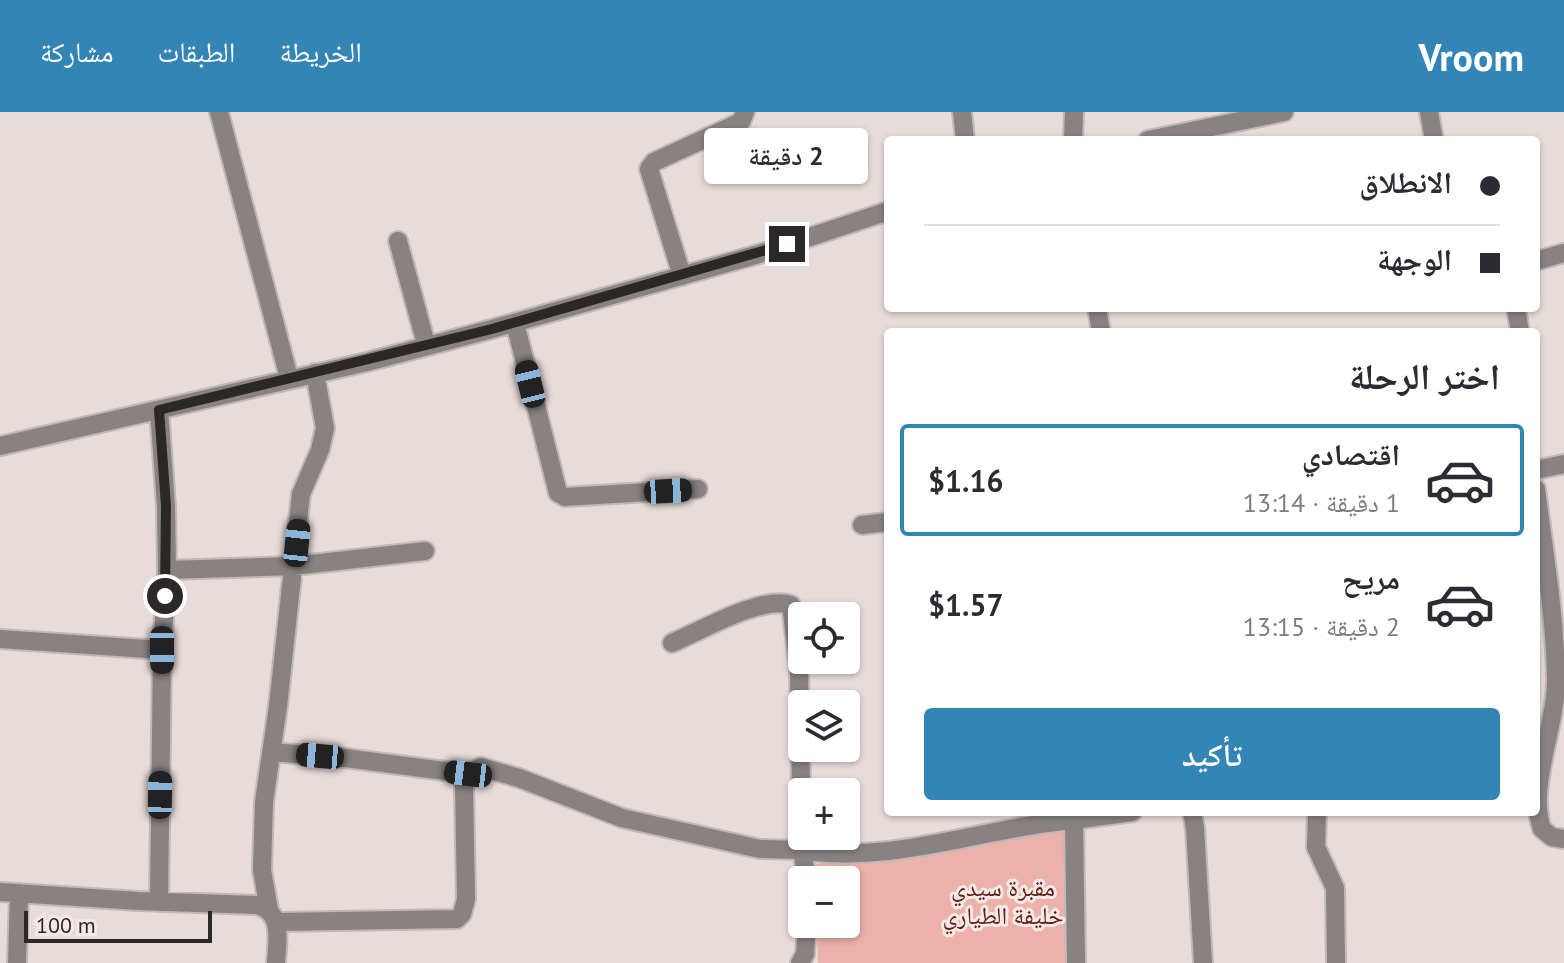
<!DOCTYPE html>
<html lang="ar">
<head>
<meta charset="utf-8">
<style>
	:root { --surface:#fff; --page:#f2f2f3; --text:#2b2b33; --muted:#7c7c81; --line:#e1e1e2; --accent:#3385b6 }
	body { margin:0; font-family:"PT Sans","Noto Naskh Arabic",sans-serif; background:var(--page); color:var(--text); direction:rtl; height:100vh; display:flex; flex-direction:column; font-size:30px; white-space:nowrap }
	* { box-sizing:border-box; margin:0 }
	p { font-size:26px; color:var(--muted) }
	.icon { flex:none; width:44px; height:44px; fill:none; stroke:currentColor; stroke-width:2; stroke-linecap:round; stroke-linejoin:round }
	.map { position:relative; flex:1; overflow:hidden; direction:ltr }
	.sheet { position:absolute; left:884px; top:216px; width:656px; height:488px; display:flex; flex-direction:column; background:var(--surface); border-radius:8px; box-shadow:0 2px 6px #0004; direction:rtl }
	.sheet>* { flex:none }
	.top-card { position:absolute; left:884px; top:24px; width:656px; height:176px; border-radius:8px; box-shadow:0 2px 6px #0004; direction:rtl; display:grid; align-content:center; height:176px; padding:0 40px; background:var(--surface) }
	.fabs { position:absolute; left:788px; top:490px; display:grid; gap:16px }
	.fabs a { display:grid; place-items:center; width:72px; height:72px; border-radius:8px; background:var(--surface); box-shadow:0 2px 6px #0004; font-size:40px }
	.scale { position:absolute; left:24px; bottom:20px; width:188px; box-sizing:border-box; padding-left:8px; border:4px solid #2c2827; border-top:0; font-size:22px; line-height:28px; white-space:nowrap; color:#2c2827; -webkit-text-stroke:6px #f5e9e7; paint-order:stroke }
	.end { position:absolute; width:36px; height:36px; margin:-18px; border:10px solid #2c2827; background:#fff; box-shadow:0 0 0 4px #fff }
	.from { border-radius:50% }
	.bubble { position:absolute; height:56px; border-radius:8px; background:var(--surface); box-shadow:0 2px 6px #0004; font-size:26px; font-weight:600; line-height:56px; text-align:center; direction:rtl }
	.car { position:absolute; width:24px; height:48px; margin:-24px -12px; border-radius:10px; box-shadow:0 0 6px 2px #0007; background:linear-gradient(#222 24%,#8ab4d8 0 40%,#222 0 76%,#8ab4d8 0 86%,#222 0) }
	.top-card b { display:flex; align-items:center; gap:28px; height:76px; font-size:30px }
	.top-card b+b { border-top:2px solid var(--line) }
	.top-card i { width:20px; height:20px; background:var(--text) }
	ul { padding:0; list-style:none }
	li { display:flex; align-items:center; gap:24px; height:112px; margin:0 16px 12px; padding:0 24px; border:4px solid transparent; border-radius:8px }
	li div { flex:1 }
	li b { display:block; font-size:30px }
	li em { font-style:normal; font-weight:600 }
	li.selected { border-color:var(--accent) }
	li>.icon { width:72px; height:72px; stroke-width:1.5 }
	h2 { padding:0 40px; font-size:36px; line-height:96px }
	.primary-button { display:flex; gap:16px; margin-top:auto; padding:16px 40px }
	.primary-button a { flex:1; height:92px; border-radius:8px; background:var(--accent); color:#fff; font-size:32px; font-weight:600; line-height:92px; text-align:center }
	header { display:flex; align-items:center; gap:48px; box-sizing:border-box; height:112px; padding:0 40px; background:var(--accent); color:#fff }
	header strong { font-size:38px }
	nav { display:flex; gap:44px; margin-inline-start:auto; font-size:28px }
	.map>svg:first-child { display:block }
	.green { fill:#ecb1a8 }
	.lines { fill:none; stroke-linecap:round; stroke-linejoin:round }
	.minor-casing { stroke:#c2b8b6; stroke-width:22 }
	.minor { stroke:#888382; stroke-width:18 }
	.route { stroke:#2c2827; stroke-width:10 }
	.labels { text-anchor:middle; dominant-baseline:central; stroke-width:6; stroke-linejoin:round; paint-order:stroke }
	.park-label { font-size:24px; fill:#5f1a14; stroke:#f5e9e7 }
</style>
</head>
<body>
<header>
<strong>Vroom</strong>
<nav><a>الخريطة</a><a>الطبقات</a><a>مشاركة</a></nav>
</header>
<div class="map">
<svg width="1564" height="851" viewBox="0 0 1564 851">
	<rect width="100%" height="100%" fill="#e8dcda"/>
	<path class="green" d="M 1057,715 L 1065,722 L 1068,851 L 818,851 L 817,812 L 846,812 L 846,768 L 816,768 L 816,752 L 934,739 Z"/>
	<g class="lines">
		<defs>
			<path id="minor" d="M 219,0 L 289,266
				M 962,0 L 965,28
				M 1429,0 L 1434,28
				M 1073,28 L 1074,0
				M 1148,28 L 1284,0
				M 398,129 L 426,232
				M 1536,149 L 1564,141
				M 682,164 L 649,57 L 654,50 L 741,10 L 745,0
				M 1097,196 L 1101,220
				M 1516,196 L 1520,220
				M 515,211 L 558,381 L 565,385 L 698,377
				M 0,334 L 367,250 L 492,217 L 759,142 L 888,99
				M 1536,358 L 1564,352
				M 1536,377 C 1544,440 1555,503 1556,566 C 1557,613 1527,674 1542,717 L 1552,725 L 1564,727
				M 862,413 L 888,410
				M 167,458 L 294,454 L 425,439
				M 0,527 L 162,538
				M 672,531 C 701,519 761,483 791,493 L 799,558 L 802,738 C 893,753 984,715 1074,708
				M 271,640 L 345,646 L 468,662
				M 1192,700 L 1195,716 L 1203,851
				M 1317,700 L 1316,735 L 1335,776 L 1336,851
				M 0,780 L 138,789 L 258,793 C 284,802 277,829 276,851
				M 159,790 L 162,538 L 167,458 L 166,394 L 159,298
				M 269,798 L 262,758 L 264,690 L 278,594 L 301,382 L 320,338 L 325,316 L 315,261
				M 277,810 L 457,807 L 462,802 L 466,787 L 464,673 L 468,662 L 481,655 L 519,666 L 622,706 L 760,737 L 802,738 L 807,768
				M 17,851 L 19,781
				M 800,851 L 805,842 L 807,812
				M 1076,851 L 1074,708 L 1132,700"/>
		</defs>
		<use href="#minor" class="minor-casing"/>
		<use href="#minor" class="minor"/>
	</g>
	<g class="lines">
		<path class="route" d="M 165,484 L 166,394 L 159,298 L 492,217 L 787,132"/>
	</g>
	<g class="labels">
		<g class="park-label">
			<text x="1003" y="775">مقبرة سيدي<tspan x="1003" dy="28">خليفة الطياري</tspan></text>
		</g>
	</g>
</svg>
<div class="fabs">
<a><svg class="icon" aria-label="locate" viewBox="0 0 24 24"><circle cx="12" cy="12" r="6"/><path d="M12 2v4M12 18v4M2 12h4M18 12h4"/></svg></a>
<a><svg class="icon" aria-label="layers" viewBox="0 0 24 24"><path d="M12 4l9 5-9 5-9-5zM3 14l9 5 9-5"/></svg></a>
<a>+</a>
<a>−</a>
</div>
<div class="scale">100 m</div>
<i class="end from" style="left:165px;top:484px"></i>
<i class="end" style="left:787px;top:132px"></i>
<div class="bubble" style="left:704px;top:16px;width:164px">2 دقيقة</div>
<i class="car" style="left:530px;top:272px;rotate:346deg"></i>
<i class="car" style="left:668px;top:379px;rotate:87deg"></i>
<i class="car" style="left:297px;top:431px;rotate:6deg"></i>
<i class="car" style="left:162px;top:538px;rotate:180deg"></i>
<i class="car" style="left:320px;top:644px;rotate:275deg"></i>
<i class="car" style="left:468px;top:662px;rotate:277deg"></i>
<i class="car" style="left:160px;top:683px;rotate:1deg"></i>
<div class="top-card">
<b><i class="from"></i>الانطلاق</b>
<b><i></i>الوجهة</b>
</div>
<section class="sheet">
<h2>اختر الرحلة</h2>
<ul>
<li class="selected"><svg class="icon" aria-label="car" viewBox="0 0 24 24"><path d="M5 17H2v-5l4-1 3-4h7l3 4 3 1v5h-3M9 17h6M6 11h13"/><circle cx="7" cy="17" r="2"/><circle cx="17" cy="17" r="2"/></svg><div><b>اقتصادي</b><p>1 دقيقة · 13:14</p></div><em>$1.16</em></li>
<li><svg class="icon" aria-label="car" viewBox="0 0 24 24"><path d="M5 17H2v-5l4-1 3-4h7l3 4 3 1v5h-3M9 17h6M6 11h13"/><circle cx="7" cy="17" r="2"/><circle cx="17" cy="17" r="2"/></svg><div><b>مريح</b><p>2 دقيقة · 13:15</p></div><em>$1.57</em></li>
</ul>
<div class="primary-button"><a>تأكيد</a></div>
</section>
</div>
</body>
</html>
